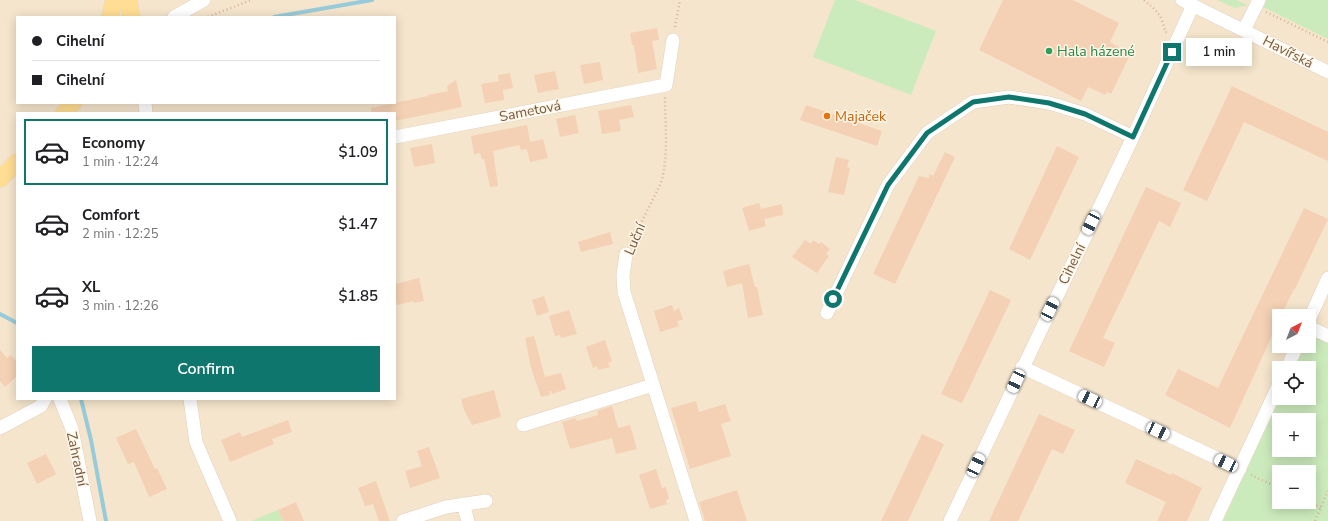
<!DOCTYPE html>
<html lang="en">
<head>
<meta charset="utf-8">
<style>
	:root { --surface:#fff; --page:#f2f2f2; --text:#202124; --muted:#757577; --line:#e0e0e0; --accent:#0f766e }
	body { margin:0; font-family:"Nunito Sans",sans-serif; background:var(--page); color:var(--text); height:100vh; display:flex; flex-direction:column; font-size:15px; white-space:nowrap }
	* { box-sizing:border-box; margin:0 }
	p { font-size:13px; color:var(--muted) }
	.icon { flex:none; width:22px; height:22px; fill:none; stroke:currentColor; stroke-width:2; stroke-linecap:round; stroke-linejoin:round }
	.map { position:relative; flex:1; overflow:hidden }
	.panel { position:absolute; left:16px; top:112px; width:380px; height:288px; display:flex; flex-direction:column; background:var(--surface); border-radius:0px; box-shadow:0 2px 10px #0003 }
	.panel>* { flex:none }
	.guide { position:absolute; left:16px; top:16px; width:380px; height:88px; border-radius:0px; box-shadow:0 2px 10px #0003; display:grid; align-content:center; height:88px; padding:0 16px; background:var(--surface) }
	.needle { width:26px; rotate:42deg }
	.controls { position:absolute; left:1272px; top:309px; display:grid; gap:8px }
	.controls a { display:grid; place-items:center; width:44px; height:44px; border-radius:0px; background:var(--surface); box-shadow:0 2px 10px #0003; font-size:20px }
	.end { position:absolute; width:18px; height:18px; margin:-9px; border:5px solid #0f766e; background:#fff; box-shadow:0 0 0 2px #fff }
	.from { border-radius:50% }
	.bubble { position:absolute; height:28px; border-radius:0px; background:var(--surface); box-shadow:0 2px 10px #0003; font-size:13px; font-weight:600; line-height:28px; text-align:center }
	.car { position:absolute; width:12px; height:24px; margin:-12px -6px; border-radius:5px; box-shadow:0 0 3px 1px #0007; background:linear-gradient(#fff 24%,#345 0 40%,#fff 0 76%,#345 0 86%,#fff 0) }
	.guide b { display:flex; align-items:center; gap:14px; height:38px; font-size:15px }
	.guide b+b { border-top:1px solid var(--line) }
	.guide i { width:10px; height:10px; background:var(--text) }
	ul { padding:7px 0 0; list-style:none }
	li { display:flex; align-items:center; gap:12px; height:66px; margin:0 8px 6px; padding:0 8px; border:2px solid transparent; border-radius:0px }
	li div { flex:1 }
	li b { display:block; font-size:15px }
	li em { font-style:normal; font-weight:600 }
	li.selected { border-color:var(--accent) }
	li>.icon { width:36px; height:36px; stroke-width:1.5 }
	.primary-button { display:flex; gap:8px; margin-top:auto; padding:8px 16px }
	.primary-button a { flex:1; height:46px; border-radius:0px; background:var(--accent); color:#fff; font-size:16px; font-weight:600; line-height:46px; text-align:center }
	.map>svg:first-child { display:block }
	.residential { fill:#f5e5cc; fill-rule:evenodd }
	.green { fill:#ccebbc; fill-rule:evenodd }
	.lines { fill:none; stroke-linecap:round; stroke-linejoin:round }
	.stream { stroke:#98cbd9; stroke-width:4 }
	.building { fill:#f4d1b4 }
	.minor-casing { stroke:#e1cfba; stroke-width:14 }
	.major-casing { stroke:#e0dad6; stroke-width:18 }
	.path { stroke:#d8b498; stroke-width:2.5; stroke-dasharray:1 3; stroke-linecap:butt }
	.minor { stroke:#fff; stroke-width:13 }
	.major { stroke:#ffdd93; stroke-width:17 }
	.route { stroke:#0f766e; stroke-width:5 }
	.leisure-dot { fill:#2e9e5b; stroke:#fff6e5; stroke-width:1.5 }
	.food-dot { fill:#e8710a; stroke:#fff6e5; stroke-width:1.5 }
	.labels { text-anchor:middle; dominant-baseline:central; stroke-width:3; stroke-linejoin:round; paint-order:stroke }
	.leisure-label { font-size:14px; fill:#27864d; stroke:#fff6e5; text-anchor:start }
	.street-label { font-size:14px; fill:#745845; stroke:#fff6e5 }
	.food-label { font-size:14px; fill:#c56008; stroke:#fff6e5; text-anchor:start }
</style>
</head>
<body>
<div class="map">
<svg width="1328" height="521" viewBox="0 0 1328 521">
	<rect width="100%" height="100%" fill="#fdf3de"/>
	<path class="residential" d="M 0,0 L 1328,0 L 1328,521 L 0,521 ZM 17,17 L 395,17 L 395,103 L 17,103 ZM 17,113 L 395,113 L 395,399 L 17,399 ZM 1279,316 L 1309,316 L 1309,346 L 1279,346 ZM 1279,368 L 1309,368 L 1309,398 L 1279,398 ZM 1279,420 L 1309,420 L 1309,450 L 1279,450 ZM 1279,472 L 1309,472 L 1309,502 L 1279,502 Z"/>
	<path class="green" d="M 835,0 L 855,0 L 936,31 L 911,95 L 813,57 Z
		M 1217,0 L 1236,0 L 1248,5 L 1235,8 Z
		M 1264,0 L 1328,0 L 1328,39 L 1261,6 Z
		M 1310,335 L 1328,343 L 1328,521 L 1223,521 L 1280,398 L 1309,398 L 1309,368 L 1294,368 L 1305,346 L 1309,346 ZM 1279,420 L 1309,420 L 1309,450 L 1279,450 ZM 1279,472 L 1309,472 L 1309,502 L 1279,502 Z
		M 278,510 L 283,521 L 251,521 Z"/>
	<g class="lines">
		<path class="stream" d="M 274,17 L 372,0
			M 0,314 L 17,323
			M 81,399 L 91,440 L 106,521"/>
	</g>
	<path class="building" d="M 1003,0 L 1073,0 L 1119,23 L 1110,42 L 1119,47 L 1117,51 L 1129,57 L 1111,94 L 1107,92 L 1105,95 L 1088,87 L 1081,101 L 979,50 Z
		M 657,28 L 659,40 L 652,41 L 657,69 L 638,73 L 634,45 L 632,45 L 630,33 Z
		M 600,62 L 603,80 L 584,84 L 580,65 Z
		M 555,71 L 559,89 L 538,93 L 534,75 Z
		M 510,73 L 513,88 L 503,90 L 504,100 L 485,103 L 481,84 L 499,81 L 498,75 Z
		M 456,80 L 462,107 L 395,121 L 395,113 L 371,113 L 371,108 L 428,96 L 428,95 L 448,91 L 447,86 Z
		M 1232,86 L 1328,132 L 1328,161 L 1244,122 L 1207,201 L 1183,190 Z
		M 631,105 L 634,117 L 619,120 L 621,131 L 602,134 L 598,111 Z
		M 806,105 L 882,131 L 877,146 L 800,120 Z
		M 575,115 L 579,133 L 560,137 L 556,119 Z
		M 527,125 L 530,142 L 543,139 L 548,158 L 530,162 L 527,149 L 521,150 L 519,145 L 493,151 L 498,186 L 490,187 L 484,159 L 482,159 L 480,153 L 474,154 L 471,136 Z
		M 432,144 L 435,163 L 414,167 L 410,148 Z
		M 1057,146 L 1079,157 L 1030,260 L 1009,249 Z
		M 945,152 L 955,157 L 895,284 L 873,274 L 919,176 L 929,178 L 930,174 L 933,176 Z
		M 836,157 L 849,160 L 847,167 L 850,168 L 844,195 L 828,192 Z
		M 1146,187 L 1181,203 L 1170,227 L 1159,221 L 1103,338 L 1115,343 L 1104,367 L 1069,351 Z
		M 759,203 L 761,209 L 782,204 L 783,215 L 764,219 L 766,226 L 749,231 L 742,208 Z
		M 1304,208 L 1328,219 L 1295,289 L 1294,289 L 1281,316 L 1279,316 L 1279,320 L 1230,428 L 1165,395 L 1178,369 L 1218,388 Z
		M 610,232 L 613,244 L 581,252 L 578,242 Z
		M 805,240 L 811,244 L 813,240 L 819,244 L 821,242 L 830,249 L 826,254 L 829,256 L 817,273 L 792,257 Z
		M 749,264 L 755,287 L 757,287 L 763,315 L 748,318 L 742,283 L 727,287 L 723,271 Z
		M 419,278 L 424,301 L 414,303 L 414,301 L 397,305 L 395,294 L 395,284 Z
		M 990,290 L 1011,300 L 962,403 L 941,394 Z
		M 544,296 L 549,312 L 537,316 L 532,300 Z
		M 672,305 L 674,311 L 679,308 L 683,320 L 677,321 L 679,326 L 660,332 L 654,311 Z
		M 569,310 L 577,334 L 561,338 L 560,335 L 555,336 L 549,316 Z
		M 534,336 L 545,377 L 561,373 L 566,389 L 552,394 L 551,391 L 549,391 L 550,395 L 541,397 L 531,368 L 525,338 Z
		M 605,340 L 612,361 L 608,363 L 610,367 L 598,370 L 597,366 L 593,368 L 586,347 Z
		M 0,350 L 7,358 L 11,355 L 17,362 L 17,376 L 5,387 L 0,381 Z
		M 494,390 L 501,417 L 472,425 L 464,410 L 461,399 Z
		M 696,401 L 699,412 L 725,404 L 731,421 L 721,424 L 731,456 L 690,469 L 671,408 Z
		M 612,406 L 618,428 L 630,425 L 637,449 L 616,454 L 612,438 L 570,449 L 562,422 L 576,418 L 577,421 L 598,415 L 597,411 Z
		M 1039,414 L 1075,430 L 1063,454 L 1052,449 L 1018,521 L 989,521 Z
		M 288,420 L 292,432 L 272,439 L 274,444 L 230,462 L 221,440 L 240,432 L 242,437 Z
		M 136,429 L 155,469 L 157,468 L 167,489 L 149,497 L 134,462 L 128,464 L 116,438 Z
		M 922,434 L 944,444 L 908,521 L 881,521 Z
		M 429,447 L 440,478 L 410,488 L 405,471 L 422,466 L 417,451 Z
		M 46,454 L 56,474 L 37,484 L 27,463 Z
		M 1136,459 L 1171,475 L 1172,473 L 1202,488 L 1187,521 L 1157,521 L 1166,502 L 1125,483 Z
		M 656,469 L 662,488 L 666,487 L 669,499 L 666,500 L 667,504 L 650,509 L 639,475 Z
		M 376,481 L 390,521 L 379,521 L 373,504 L 365,506 L 358,488 Z
		M 737,490 L 747,521 L 705,521 L 699,502 Z
		M 296,502 L 304,521 L 283,521 L 278,510 Z"/>
	<g class="lines">
		<defs>
			<path id="minor" d="M 1182,0 L 1328,72
				M 174,17 L 204,0
				M 1244,30 L 1259,0
				M 145,103 L 146,113
				M 395,137 L 666,85 L 673,40
				M 626,254 L 623,276 L 624,292 L 696,521
				M 827,313 L 888,185 L 927,133 L 973,102 L 1009,97 L 1049,103 L 1085,114 L 1133,137
				M 1309,320 L 1328,278
				M 1309,327 L 1328,336
				M 1022,367 L 1240,469
				M 1287,368 L 1297,346
				M 60,399 L 72,429 L 90,521
				M 190,399 L 196,442 L 230,521
				M 523,425 L 653,385
				M 0,428 L 41,406 L 45,399
				M 463,504 L 468,521
				M 403,521 L 446,507 L 486,501
				M 950,521 L 1133,137 L 1193,5
				M 1215,521 L 1279,384"/>
			<path id="major" d="M 129,0 L 131,17
				M 110,17 L 114,0
				M 64,113 L 73,103
				M 0,179 L 17,162"/>
		</defs>
		<use href="#minor" class="minor-casing"/>
		<use href="#major" class="major-casing"/>
		<path class="path" d="M 1144,0 C 1157,11 1162,15 1165,32 L 1167,32
			M 1266,12 L 1328,42
			M 208,17 L 251,0
			M 675,27 L 680,0
			M 631,243 L 661,183 C 669,156 665,126 665,97
			M 1251,475 L 1279,488
			M 1309,502 L 1321,508
			M 1315,521 L 1328,491"/>
		<use href="#minor" class="minor"/>
		<use href="#major" class="major"/>
	</g>
	<g class="lines">
		<path class="route" d="M 833,299 L 888,185 L 927,133 L 973,102 L 1009,97 L 1049,103 L 1085,114 L 1133,137 L 1172,52"/>
	</g>
	<circle class="leisure-dot" cx="1049" cy="51" r="4"/>
	<circle class="food-dot" cx="827" cy="116" r="4"/>
	<g class="labels">
		<g class="leisure-label">
			<text x="1057" y="51">Hala házené</text>
		</g>
		<g class="street-label">
			<text transform="translate(1288 52) rotate(27)">Havířská</text>
			<text transform="translate(530 111) rotate(-11)">Sametová</text>
			<text transform="translate(635 239) rotate(-67)">Luční</text>
			<text transform="translate(1072 264) rotate(-64)">Cihelní</text>
			<text transform="translate(77 459) rotate(78)">Zahradní</text>
		</g>
		<g class="food-label">
			<text x="835" y="116">Majaček</text>
		</g>
	</g>
</svg>
<div class="controls">
<a><svg class="needle" viewBox="-14 -14 28 28"><path d="M0-13l5 13h-10z" fill="#e53935"/><path d="M0 13l5-13h-10z" fill="#757577"/></svg></a>
<a><svg class="icon" aria-label="locate" viewBox="0 0 24 24"><circle cx="12" cy="12" r="6"/><path d="M12 2v4M12 18v4M2 12h4M18 12h4"/></svg></a>
<a>+</a>
<a>−</a>
</div>
<i class="end from" style="left:833px;top:299px"></i>
<i class="end" style="left:1172px;top:52px"></i>
<div class="bubble" style="left:1186px;top:38px;width:66px">1 min</div>
<i class="car" style="left:1091px;top:223px;rotate:206deg"></i>
<i class="car" style="left:1050px;top:309px;rotate:26deg"></i>
<i class="car" style="left:1016px;top:381px;rotate:205deg"></i>
<i class="car" style="left:1090px;top:399px;rotate:295deg"></i>
<i class="car" style="left:1158px;top:431px;rotate:115deg"></i>
<i class="car" style="left:1226px;top:463px;rotate:295deg"></i>
<i class="car" style="left:976px;top:465px;rotate:25deg"></i>
<div class="guide">
<b><i class="from"></i>Cihelní</b>
<b><i></i>Cihelní</b>
</div>
<section class="panel">
<ul>
<li class="selected"><svg class="icon" aria-label="car" viewBox="0 0 24 24"><path d="M5 17H2v-5l4-1 3-4h7l3 4 3 1v5h-3M9 17h6M6 11h13"/><circle cx="7" cy="17" r="2"/><circle cx="17" cy="17" r="2"/></svg><div><b>Economy</b><p>1 min · 12:24</p></div><em>$1.09</em></li>
<li><svg class="icon" aria-label="car" viewBox="0 0 24 24"><path d="M5 17H2v-5l4-1 3-4h7l3 4 3 1v5h-3M9 17h6M6 11h13"/><circle cx="7" cy="17" r="2"/><circle cx="17" cy="17" r="2"/></svg><div><b>Comfort</b><p>2 min · 12:25</p></div><em>$1.47</em></li>
<li><svg class="icon" aria-label="car" viewBox="0 0 24 24"><path d="M5 17H2v-5l4-1 3-4h7l3 4 3 1v5h-3M9 17h6M6 11h13"/><circle cx="7" cy="17" r="2"/><circle cx="17" cy="17" r="2"/></svg><div><b>XL</b><p>3 min · 12:26</p></div><em>$1.85</em></li>
</ul>
<div class="primary-button"><a>Confirm</a></div>
</section>
</div>
</body>
</html>
